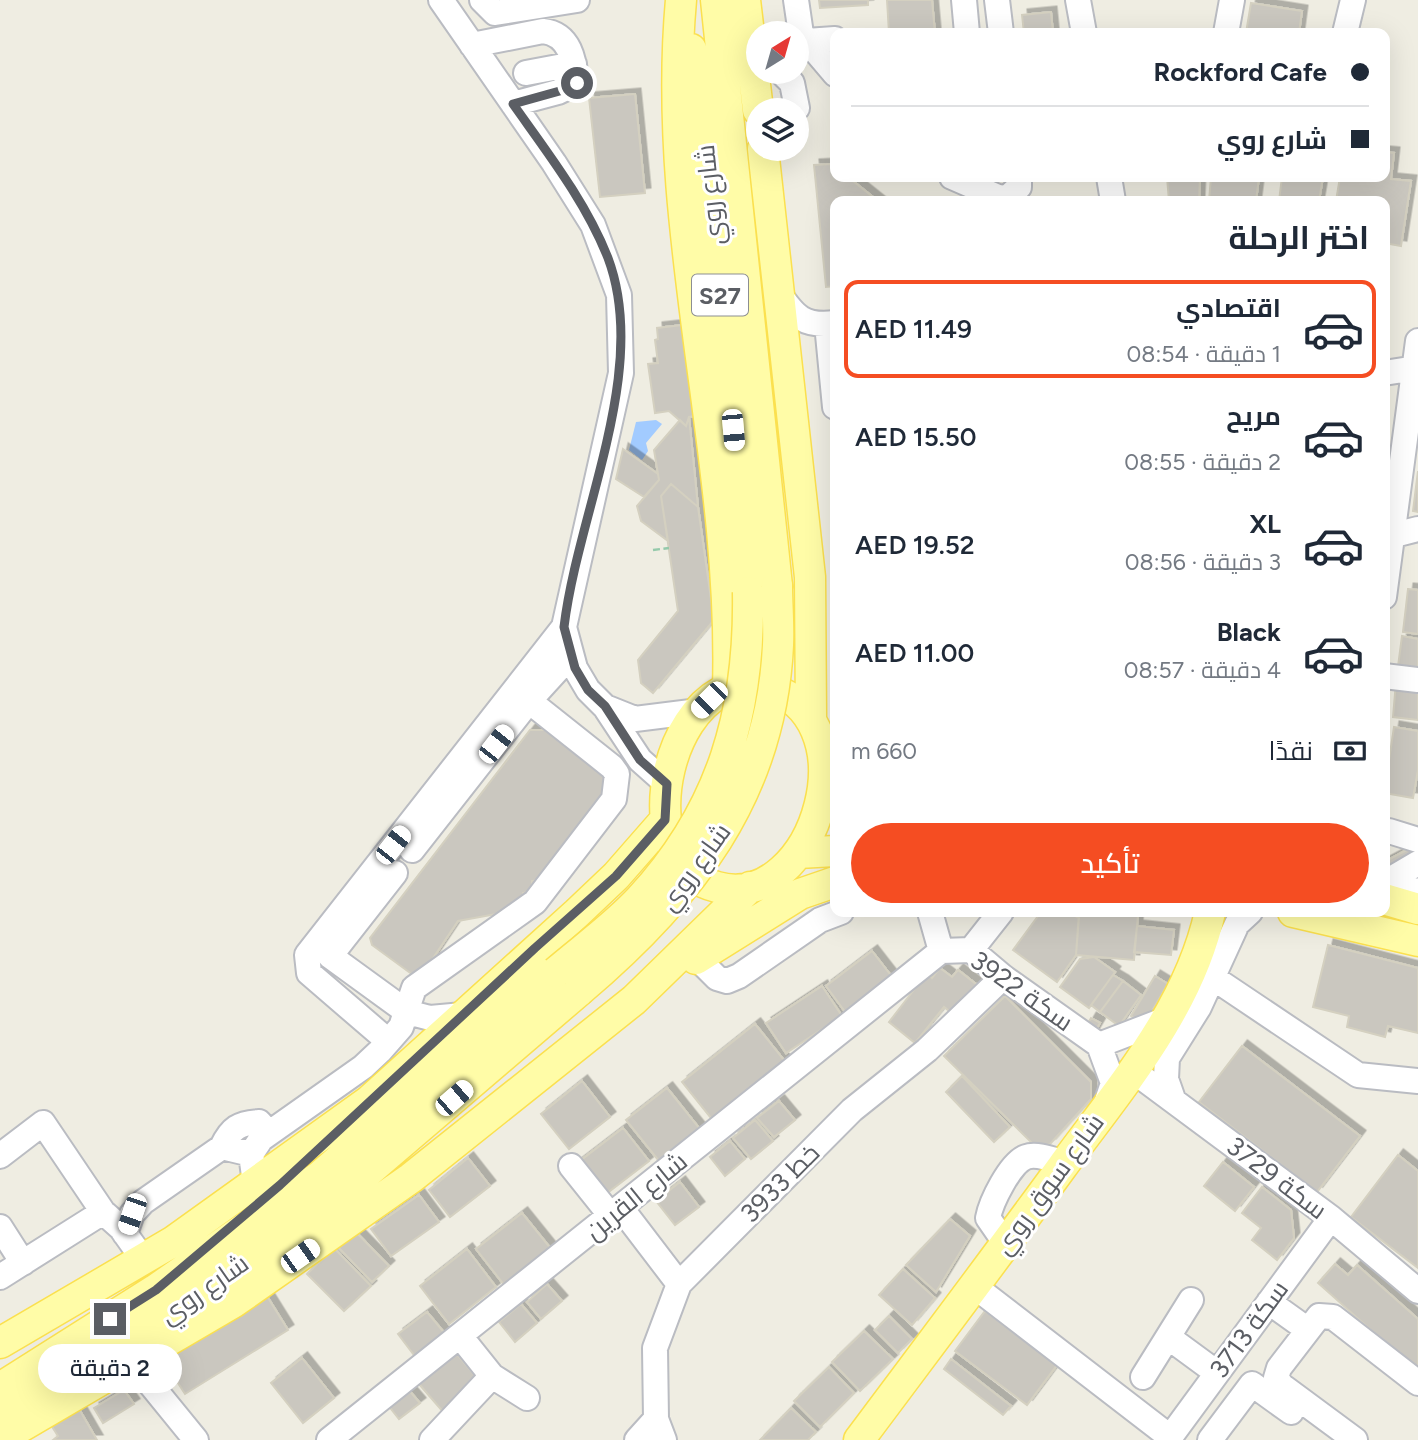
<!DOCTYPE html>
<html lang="ar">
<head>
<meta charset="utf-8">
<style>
	:root { --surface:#fff; --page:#f6f6f7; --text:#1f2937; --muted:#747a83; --line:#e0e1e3; --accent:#f54d22 }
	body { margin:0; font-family:Figtree,Cairo,sans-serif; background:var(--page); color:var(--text); direction:rtl; height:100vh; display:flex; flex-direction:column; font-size:26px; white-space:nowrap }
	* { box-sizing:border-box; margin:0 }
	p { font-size:23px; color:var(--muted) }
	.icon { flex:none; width:38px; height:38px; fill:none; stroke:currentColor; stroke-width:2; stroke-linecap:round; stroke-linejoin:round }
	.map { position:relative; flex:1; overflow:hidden; direction:ltr }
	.drawer { position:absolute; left:830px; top:196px; width:560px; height:721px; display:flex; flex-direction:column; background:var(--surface); border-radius:14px; box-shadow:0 7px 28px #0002; direction:rtl }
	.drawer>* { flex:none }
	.hud { position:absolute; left:830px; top:28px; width:560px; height:154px; border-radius:14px; box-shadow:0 7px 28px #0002; direction:rtl; display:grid; align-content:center; height:154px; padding:0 21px; background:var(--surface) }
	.needle { width:46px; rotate:37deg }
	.buttons { position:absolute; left:746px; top:21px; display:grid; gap:14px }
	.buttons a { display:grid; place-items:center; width:63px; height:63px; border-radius:50%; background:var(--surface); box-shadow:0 7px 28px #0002; font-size:35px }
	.end { position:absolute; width:32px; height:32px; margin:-16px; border:9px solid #5b5e64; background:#fff; box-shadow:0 0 0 4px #fff }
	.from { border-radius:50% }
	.bubble { position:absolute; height:49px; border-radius:24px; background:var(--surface); box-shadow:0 7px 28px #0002; font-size:23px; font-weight:600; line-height:49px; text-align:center; direction:rtl }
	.car { position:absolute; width:21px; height:42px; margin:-21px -10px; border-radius:9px; box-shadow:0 0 5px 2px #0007; background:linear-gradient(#fff 24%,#345 0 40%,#fff 0 76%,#345 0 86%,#fff 0) }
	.hud b { display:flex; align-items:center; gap:24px; height:66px; font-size:26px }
	.hud b+b { border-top:2px solid var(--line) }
	.hud i { width:18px; height:18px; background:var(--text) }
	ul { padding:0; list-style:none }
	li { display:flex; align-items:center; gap:21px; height:98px; margin:0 14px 10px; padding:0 7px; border:4px solid transparent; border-radius:14px }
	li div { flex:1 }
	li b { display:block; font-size:26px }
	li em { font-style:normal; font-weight:600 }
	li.current { border-color:var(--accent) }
	li>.icon { width:63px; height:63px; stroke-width:1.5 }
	h2 { padding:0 21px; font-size:32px; line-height:84px }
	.pay { display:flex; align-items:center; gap:18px; height:77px; padding:0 21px; font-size:26px }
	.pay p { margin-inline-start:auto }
	.button { display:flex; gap:14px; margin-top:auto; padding:14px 21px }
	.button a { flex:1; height:80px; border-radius:42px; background:var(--accent); color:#fff; font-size:28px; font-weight:600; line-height:80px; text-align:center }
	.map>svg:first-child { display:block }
	.water { fill:#a2cbff }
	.building { fill:#cac7bf; stroke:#d4d0c0; stroke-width:2; filter:url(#shadow) }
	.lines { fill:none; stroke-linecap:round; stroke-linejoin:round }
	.minor-casing { stroke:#babcc2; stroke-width:28 }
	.major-casing { stroke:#fbe04f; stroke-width:33 }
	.path { stroke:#95caab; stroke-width:2.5; stroke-dasharray:7 3.5; stroke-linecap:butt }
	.minor { stroke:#fff; stroke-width:24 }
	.major { stroke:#fffca7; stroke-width:30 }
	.major-bridge-casing { stroke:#fbe04f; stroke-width:33; stroke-linecap:butt }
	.major-bridge { stroke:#fffca7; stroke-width:30 }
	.route { stroke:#5b5e64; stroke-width:9 }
	.labels { text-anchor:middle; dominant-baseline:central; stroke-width:6; stroke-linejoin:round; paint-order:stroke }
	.shield { fill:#fff; stroke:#8c8e92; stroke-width:2 }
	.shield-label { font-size:24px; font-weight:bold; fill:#5b5e64 }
	.street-label { font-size:26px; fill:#5b5e64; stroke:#fff }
</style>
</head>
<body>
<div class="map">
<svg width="1418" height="1440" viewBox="0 0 1418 1440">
	<defs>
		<filter id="shadow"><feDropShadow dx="5.5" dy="-5.5" stdDeviation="0" flood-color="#0004"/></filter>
	</defs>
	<rect width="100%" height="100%" fill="#efede2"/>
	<path class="water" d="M 656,420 L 662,424 L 646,443 L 648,451 L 642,460 L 629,450 L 636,422 Z"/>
	<path class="building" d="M 819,0 L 868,0 L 868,5 L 820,8 Z
		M 887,0 L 932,0 L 935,33 L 889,33 Z
		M 1251,3 L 1302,11 L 1299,33 L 1246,33 Z
		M 1051,12 L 1053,33 L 1024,33 L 1022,15 Z
		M 635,94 L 645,193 L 600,197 L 589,98 Z
		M 1384,152 L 1394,153 L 1391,179 L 1411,181 L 1401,246 L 1384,243 L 1384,201 L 1336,201 L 1340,177 L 1384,177 Z
		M 832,164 L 835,177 L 848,177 L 878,201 L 835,201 L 835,286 L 826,287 L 814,165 Z
		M 1167,177 L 1200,177 L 1199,201 L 1169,201 Z
		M 1211,177 L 1259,177 L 1256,201 L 1209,201 Z
		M 1282,177 L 1323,177 L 1319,201 L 1279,201 Z
		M 682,325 L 695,416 L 689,417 L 686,426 L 669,411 L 655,413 L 648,364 L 658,363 L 655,340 L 658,339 L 657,328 Z
		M 689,417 L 698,507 L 671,484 L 661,496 L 668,541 L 641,521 L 637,506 L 659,480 L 654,450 L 680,420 L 686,426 Z
		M 623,449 L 658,474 L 659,480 L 644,497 L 616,479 Z
		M 1418,471 L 1418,512 L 1413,511 Z
		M 671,484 L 698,507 L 714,620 L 653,693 L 641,683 L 638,660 L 678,611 L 661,496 Z
		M 1408,589 L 1418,590 L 1418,634 L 1403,632 Z
		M 1402,636 L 1418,639 L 1418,677 L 1397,674 Z
		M 1396,682 L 1418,685 L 1418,720 L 1393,717 Z
		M 1394,727 L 1418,731 L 1418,770 L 1413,798 L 1384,793 Z
		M 530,730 L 545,730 L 610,781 L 612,792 L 543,879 L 532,881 L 532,891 L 523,893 L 523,909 L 458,921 L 423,973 L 413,975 L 372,945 L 370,938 Z
		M 1418,844 L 1418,886 L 1384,877 L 1384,862 Z
		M 1041,912 L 1068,912 L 1079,918 L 1076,955 L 1057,982 L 1013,950 Z
		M 1079,912 L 1138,915 L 1134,960 L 1076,955 Z
		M 1137,926 L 1174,930 L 1171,955 L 1134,952 Z
		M 1328,945 L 1418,968 L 1418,1033 L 1388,1026 L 1385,1037 L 1347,1027 L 1349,1016 L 1313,1007 Z
		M 872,951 L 893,978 L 846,1013 L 826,986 Z
		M 1094,957 L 1115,972 L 1089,1008 L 1060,987 L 1080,959 Z
		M 940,968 L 952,977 L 958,970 L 981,988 L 958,1018 L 944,1007 L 915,1043 L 889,1022 L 927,973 L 932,978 Z
		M 1113,975 L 1123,981 L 1100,1012 L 1091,1005 Z
		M 1155,976 L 1168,984 L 1144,1024 L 1131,1016 Z
		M 1123,981 L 1141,995 L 1119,1026 L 1100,1012 Z
		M 822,986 L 842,1016 L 786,1053 L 766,1023 Z
		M 1005,996 L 1091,1082 L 1091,1099 L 1050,1144 L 1036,1147 L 944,1056 Z
		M 1091,1018 L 1100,1023 L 1093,1035 L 1084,1030 Z
		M 755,1024 L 788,1065 L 715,1123 L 682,1082 Z
		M 1242,1046 L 1360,1136 L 1317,1192 L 1199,1102 Z
		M 962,1076 L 1010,1127 L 994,1142 L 946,1092 Z
		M 582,1081 L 610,1117 L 569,1149 L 541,1114 Z
		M 667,1088 L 704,1134 L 663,1166 L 626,1120 Z
		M 779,1101 L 795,1120 L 774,1137 L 757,1118 Z
		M 755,1120 L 773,1141 L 751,1159 L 733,1138 Z
		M 623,1128 L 649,1161 L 602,1197 L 576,1164 Z
		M 730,1141 L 745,1159 L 725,1176 L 710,1157 Z
		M 1398,1155 L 1418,1171 L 1418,1268 L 1351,1217 Z
		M 468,1158 L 490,1186 L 450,1217 L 429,1190 Z
		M 1223,1162 L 1254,1187 L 1235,1211 L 1204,1186 Z
		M 680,1182 L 699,1207 L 675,1225 L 656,1201 Z
		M 1262,1187 L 1291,1210 L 1294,1238 L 1277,1260 L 1252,1240 L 1261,1228 L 1242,1213 Z
		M 419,1195 L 439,1222 L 391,1256 L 371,1229 Z
		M 522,1213 L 552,1250 L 505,1286 L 476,1249 Z
		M 950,1219 L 970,1236 L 936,1292 L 906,1265 Z
		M 353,1229 L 389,1266 L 372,1282 L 336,1245 Z
		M 334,1248 L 371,1286 L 344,1311 L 307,1274 Z
		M 467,1249 L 496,1287 L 449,1324 L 420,1286 Z
		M 1335,1264 L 1348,1275 L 1357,1265 L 1418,1319 L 1418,1372 L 1318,1283 Z
		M 903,1269 L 935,1298 L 912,1325 L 879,1295 Z
		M 547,1284 L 562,1301 L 541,1319 L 527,1302 Z
		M 265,1293 L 288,1330 L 185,1394 L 165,1363 L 165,1355 Z
		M 521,1304 L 537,1323 L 515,1342 L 499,1322 Z
		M 985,1311 L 1057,1365 L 1027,1405 L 955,1351 Z
		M 427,1312 L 447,1336 L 417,1359 L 398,1334 Z
		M 889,1316 L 912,1339 L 898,1353 L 875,1330 Z
		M 864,1331 L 893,1359 L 860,1391 L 832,1362 Z
		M 456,1353 L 482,1384 L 445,1414 L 419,1384 Z
		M 302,1358 L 334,1398 L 303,1423 L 271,1383 Z
		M 951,1359 L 1011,1406 L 1003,1415 L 944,1369 Z
		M 829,1367 L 854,1393 L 820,1427 L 794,1401 Z
		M 407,1388 L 420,1403 L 399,1419 L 387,1404 Z
		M 124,1390 L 134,1404 L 103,1423 L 94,1408 Z
		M 791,1408 L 816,1432 L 808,1440 L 760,1440 Z
		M 79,1409 L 97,1440 L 53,1440 L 58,1436 L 51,1425 Z"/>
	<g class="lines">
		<defs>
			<path id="minor" d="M 441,0 L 554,163 L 593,225 L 619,295 L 621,373 L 564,627 L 575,668 L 588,690 L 605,707 L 640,760 L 667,784
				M 482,0 L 495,13 L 577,0
				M 796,0 L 801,34 L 835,74
				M 964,0 L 967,33
				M 997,0 L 1001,33
				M 1078,0 L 1084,33
				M 1226,33 L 1232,0
				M 1345,33 L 1353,0
				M 806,41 L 835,39
				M 472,45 L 543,31 C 570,34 574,60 577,83 L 558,92 L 513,104
				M 781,72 L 792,83 L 797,108
				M 526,73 L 574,64
				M 952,177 L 998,197 L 1007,198 L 1019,187 L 1019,177
				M 1109,177 L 1113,201
				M 778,292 C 795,317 804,327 835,323
				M 827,324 L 835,407
				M 1384,373 L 1416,368
				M 1384,544 L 1398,534 L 1418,529
				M 1384,597 L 1418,341
				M 1384,676 L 1418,680
				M 605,707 L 635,719 L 699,711
				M 1389,831 L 1418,840
				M 412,850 L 529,701 L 571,655
				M 395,873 L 330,956 L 407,1012 L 430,1018 L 463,1015
				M 1385,882 L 1418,891
				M 1384,883 L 1418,863
				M 930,912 L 941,951
				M 971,950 L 1001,912
				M 941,951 L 971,950 L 1003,977 L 1099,1045
				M 697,958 L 717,978 L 727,981 L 739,976 L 820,920 L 841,912
				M 1212,977 L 1358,1075 L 1418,1081
				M 388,1041 L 309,973 L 307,955 L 564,627
				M 1099,1045 L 1164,1020
				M 1099,1045 L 1113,1083 L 1105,1107
				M 1132,1070 L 1331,1218 L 1418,1291
				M 1173,1099 L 1166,1079 L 1167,1058 L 1199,1007 L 1237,924 L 1250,912
				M 222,1147 C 231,1128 239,1123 259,1122 L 269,1133
				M 0,1156 L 43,1123 L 103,1212
				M 571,1166 L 611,1216
				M 255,1183 L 251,1154 L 261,1139 L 363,1067 L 380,1051 L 401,1027 L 414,988 L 535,902 L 614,799 L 617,774 L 612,767 L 529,701
				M 621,1208 L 679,1284
				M 0,1227 L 23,1263
				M 125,1234 L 132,1214 L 143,1202 L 222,1147 L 251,1154
				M 1006,1244 L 988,1218 C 991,1202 1010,1163 1026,1157 C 1037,1153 1054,1160 1065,1163
				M 0,1277 L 103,1212 L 121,1228 L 143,1259
				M 974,1286 L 1170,1437
				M 1269,1302 L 1308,1330
				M 460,1336 L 492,1376 L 527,1398
				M 1168,1337 L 1217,1373
				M 134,1364 L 196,1440
				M 1143,1377 L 1191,1300
				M 329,1440 L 941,951
				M 432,1440 L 492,1376
				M 637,1440 L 656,1419
				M 664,1440 L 656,1419 L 655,1348 L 679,1284 L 852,1110 L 927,1050 L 1003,977
				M 1168,1440 L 1331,1218
				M 1210,1440 L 1252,1384 L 1291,1412
				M 1355,1440 L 1282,1386 L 1276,1378 L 1279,1368 L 1319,1316 L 1333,1317 L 1418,1383"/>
			<path id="major" d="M 681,0 C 660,231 735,458 728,689
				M 716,0 L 777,586
				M 745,0 L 758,110
				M 691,49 L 708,162 L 748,592
				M 763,149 L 810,577 L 811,717
				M 757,684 C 879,709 815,915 717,887 C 702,883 687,875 679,861 C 649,813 670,720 721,692 C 732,686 746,686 757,684 Z
				M 798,853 L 835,851
				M 1384,899 L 1418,909
				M 1293,912 L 1418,941
				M 696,959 L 800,894 L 835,882
				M 0,1343 L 174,1241 L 369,1101 L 577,913 L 616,876 L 665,820
				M 0,1388 L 155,1290 L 320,1176 L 556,972
				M 0,1413 L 170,1314 L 350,1187 L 579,991
				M 0,1439 L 234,1302 L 411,1178 L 634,1000 L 750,887
				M 859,1440 C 927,1349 995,1259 1062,1167 C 1119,1089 1189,1009 1210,912"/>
		</defs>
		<use href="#minor" class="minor-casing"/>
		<use href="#major" class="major-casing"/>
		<path class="path" d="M 653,550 L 669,548"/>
		<use href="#minor" class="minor"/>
		<use href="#major" class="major"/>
		<defs>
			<path id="major-bridge" d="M 556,972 C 584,948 615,926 640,899 C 723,809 750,711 748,592
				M 579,991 C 689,898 771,796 778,645 C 779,625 777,605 777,586"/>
		</defs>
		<use href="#major-bridge" class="major-bridge-casing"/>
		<use href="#major-bridge" class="major-bridge"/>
	</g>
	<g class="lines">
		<path class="route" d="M 110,1319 L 156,1290 L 280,1185 L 535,948 L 616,876 L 665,820 L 667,784 L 640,760 L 605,706 L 588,690 L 575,668 L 564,627 C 578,511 650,370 608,258 C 586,202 547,152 513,104 L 574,87 L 577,83"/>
	</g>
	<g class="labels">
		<rect class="shield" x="692" y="274.5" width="56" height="41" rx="5"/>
		<g class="shield-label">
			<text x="720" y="295">S27</text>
		</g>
		<g class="street-label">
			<text transform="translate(710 195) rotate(-96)">شارع روي</text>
			<text transform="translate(695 867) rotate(-54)">شارع روي</text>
			<text transform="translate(1022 991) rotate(35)">سكة 3922</text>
			<text transform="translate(1277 1178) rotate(37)">سكة 3729</text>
			<text transform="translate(780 1183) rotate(-45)">3933 خط</text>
			<text transform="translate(1049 1184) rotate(-54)">شارع سوق روي</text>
			<text transform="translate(636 1196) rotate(-39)">شارع القرين</text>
			<text transform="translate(204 1289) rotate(-35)">شارع روي</text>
			<text transform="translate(1249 1329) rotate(-54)">سكة 3713</text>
		</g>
	</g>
</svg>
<div class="buttons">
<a><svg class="needle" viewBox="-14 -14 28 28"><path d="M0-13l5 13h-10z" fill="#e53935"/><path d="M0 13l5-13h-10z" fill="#747a83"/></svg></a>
<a><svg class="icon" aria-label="layers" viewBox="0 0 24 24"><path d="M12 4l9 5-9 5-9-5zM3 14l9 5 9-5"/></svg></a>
</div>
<i class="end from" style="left:577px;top:83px"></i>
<i class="end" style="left:110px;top:1319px"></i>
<div class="bubble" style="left:38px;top:1344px;width:144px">2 دقيقة</div>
<i class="car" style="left:733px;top:430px;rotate:175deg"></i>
<i class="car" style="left:709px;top:700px;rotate:225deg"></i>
<i class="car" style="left:496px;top:744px;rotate:38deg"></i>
<i class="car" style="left:393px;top:845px;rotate:38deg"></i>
<i class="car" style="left:454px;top:1098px;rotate:49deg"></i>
<i class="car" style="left:132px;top:1214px;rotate:199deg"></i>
<i class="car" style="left:300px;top:1256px;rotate:55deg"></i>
<div class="hud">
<b><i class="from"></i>Rockford Cafe</b>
<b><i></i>شارع روي</b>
</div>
<section class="drawer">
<h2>اختر الرحلة</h2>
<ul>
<li class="current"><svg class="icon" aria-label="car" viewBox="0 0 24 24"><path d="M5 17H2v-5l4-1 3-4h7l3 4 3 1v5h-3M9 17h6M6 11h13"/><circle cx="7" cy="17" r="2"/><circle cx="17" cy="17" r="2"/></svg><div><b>اقتصادي</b><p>1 دقيقة · 08:54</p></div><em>AED 11.49</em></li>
<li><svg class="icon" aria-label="car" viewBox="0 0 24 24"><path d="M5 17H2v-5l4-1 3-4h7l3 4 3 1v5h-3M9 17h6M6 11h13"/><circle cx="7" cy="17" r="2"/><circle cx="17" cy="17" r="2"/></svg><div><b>مريح</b><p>2 دقيقة · 08:55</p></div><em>AED 15.50</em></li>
<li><svg class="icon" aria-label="car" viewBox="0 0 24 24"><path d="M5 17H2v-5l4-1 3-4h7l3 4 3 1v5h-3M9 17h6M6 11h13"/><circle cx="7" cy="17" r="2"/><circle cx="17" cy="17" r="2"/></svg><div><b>XL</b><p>3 دقيقة · 08:56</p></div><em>AED 19.52</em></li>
<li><svg class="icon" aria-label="car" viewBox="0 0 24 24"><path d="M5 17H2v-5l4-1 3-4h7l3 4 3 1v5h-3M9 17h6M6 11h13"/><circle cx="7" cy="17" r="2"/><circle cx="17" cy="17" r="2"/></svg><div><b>Black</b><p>4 دقيقة · 08:57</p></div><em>AED 11.00</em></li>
</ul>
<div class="pay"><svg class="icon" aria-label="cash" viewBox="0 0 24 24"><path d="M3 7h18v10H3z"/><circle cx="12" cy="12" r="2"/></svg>نقدًا<p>660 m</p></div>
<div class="button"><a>تأكيد</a></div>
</section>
</div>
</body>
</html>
